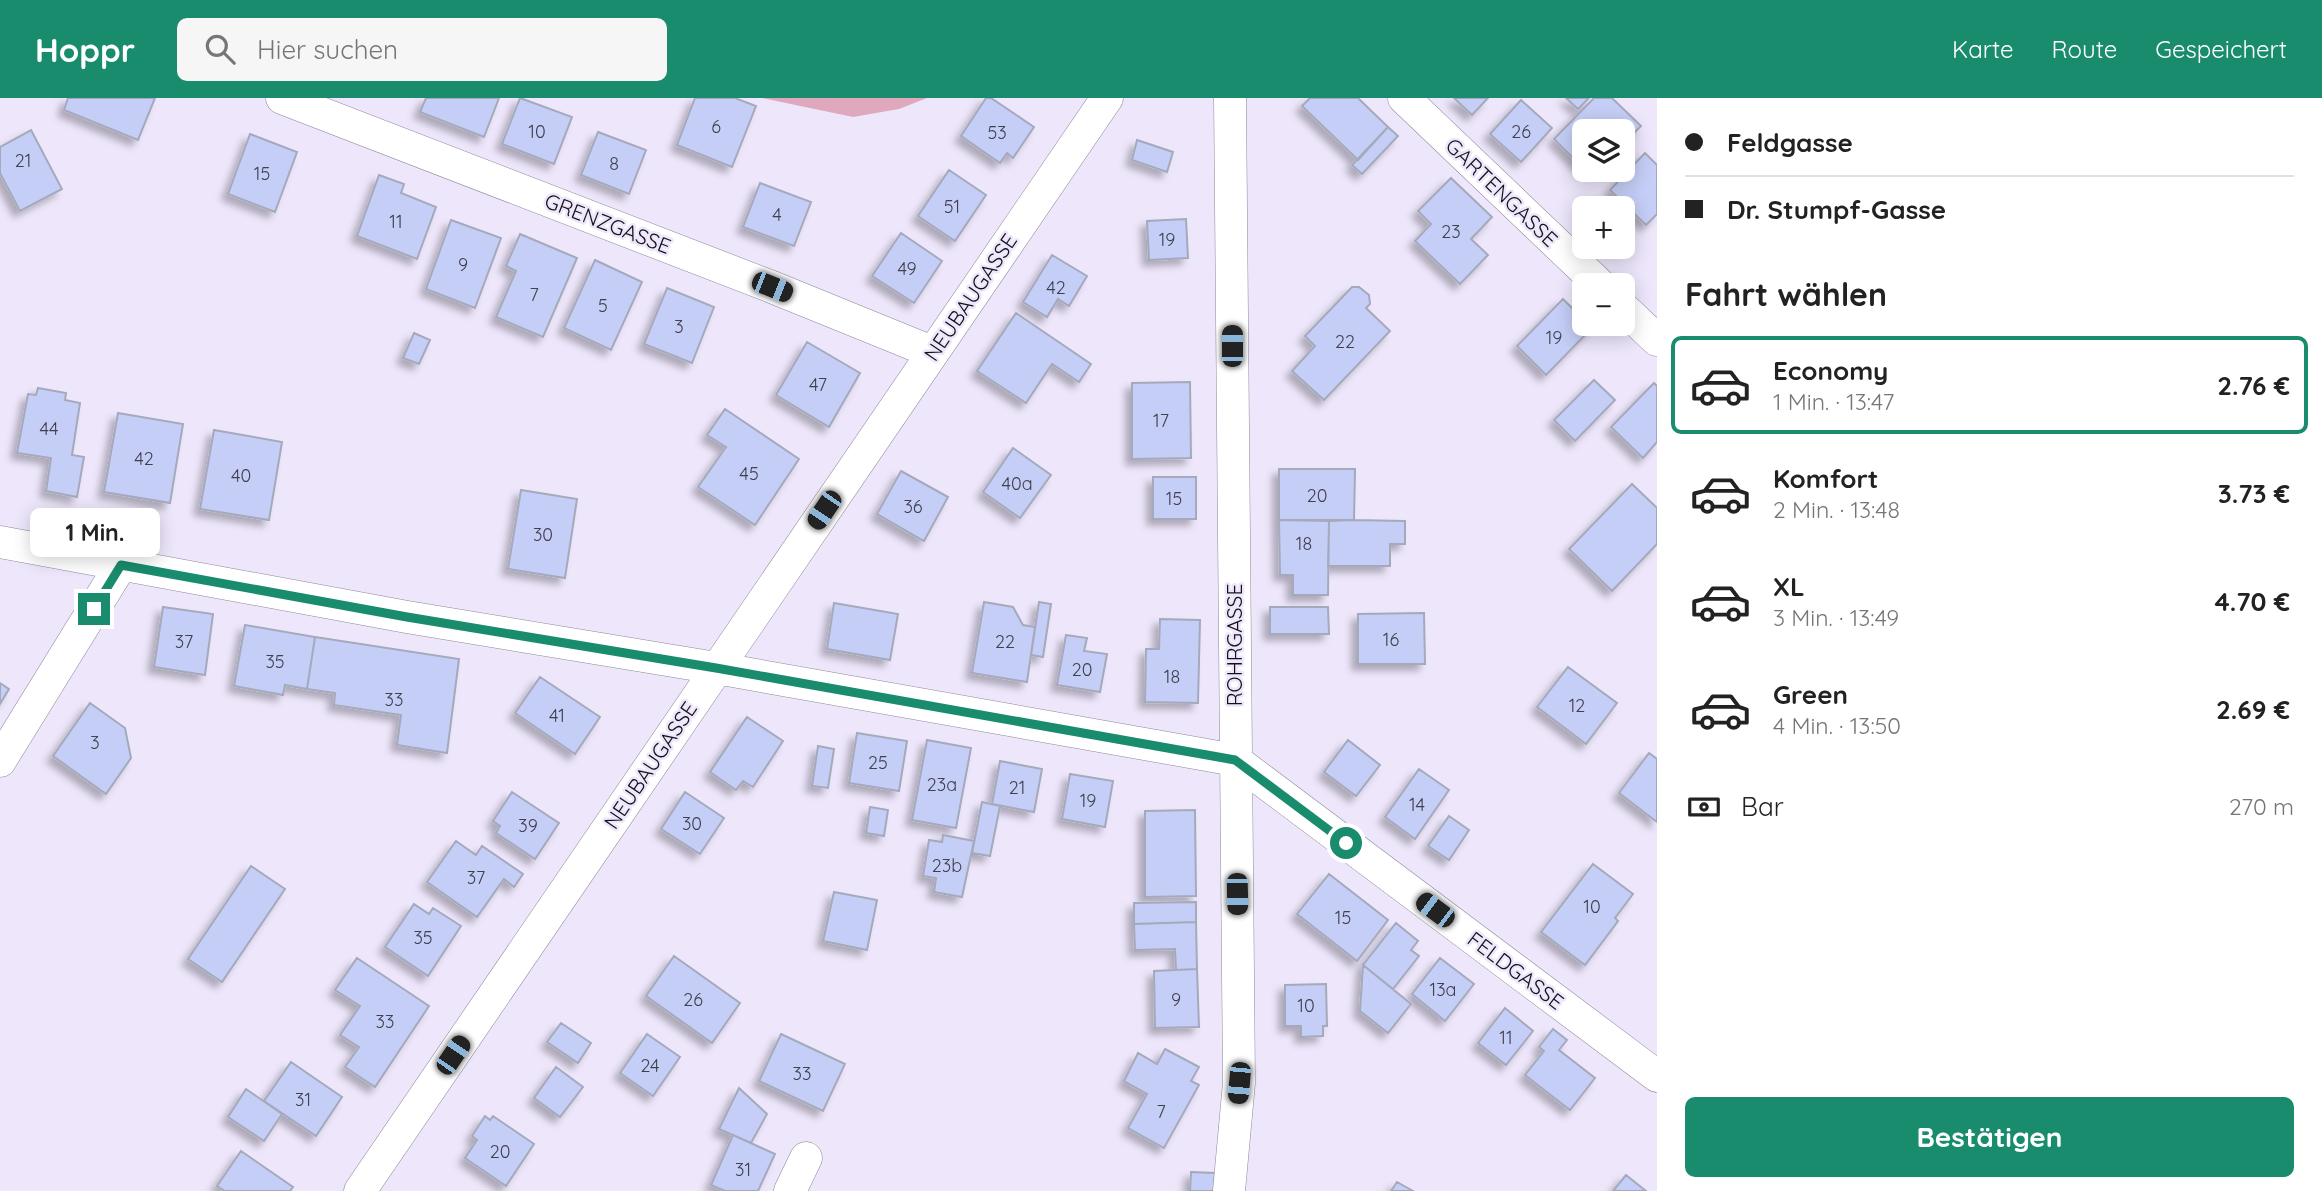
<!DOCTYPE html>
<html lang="de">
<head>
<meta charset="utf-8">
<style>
	:root { --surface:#fff; --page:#f6f6f6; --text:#222; --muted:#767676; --line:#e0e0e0; --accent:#188c6d }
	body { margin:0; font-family:Quicksand,sans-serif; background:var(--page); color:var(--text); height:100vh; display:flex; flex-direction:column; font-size:26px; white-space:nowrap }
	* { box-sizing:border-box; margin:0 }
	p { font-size:23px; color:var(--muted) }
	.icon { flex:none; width:38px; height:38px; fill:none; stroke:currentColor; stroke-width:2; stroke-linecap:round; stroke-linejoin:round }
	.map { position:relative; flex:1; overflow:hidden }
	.drawer { display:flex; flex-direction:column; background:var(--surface); width:665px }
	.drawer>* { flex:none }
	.banner { display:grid; align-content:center; height:154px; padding:0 28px; background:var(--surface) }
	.buttons { position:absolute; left:1572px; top:21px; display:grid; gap:14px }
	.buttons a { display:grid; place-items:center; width:63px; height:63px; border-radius:10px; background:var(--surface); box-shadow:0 4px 18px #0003; font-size:35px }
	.end { position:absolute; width:32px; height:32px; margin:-16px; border:9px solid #188c6d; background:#fff; box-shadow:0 0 0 4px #fff }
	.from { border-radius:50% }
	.bubble { position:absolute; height:49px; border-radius:10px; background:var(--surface); box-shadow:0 4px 18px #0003; font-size:23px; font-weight:700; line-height:49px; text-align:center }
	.car { position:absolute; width:21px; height:42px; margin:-21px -10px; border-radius:9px; box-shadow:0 0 5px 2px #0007; background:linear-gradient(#222 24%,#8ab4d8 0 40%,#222 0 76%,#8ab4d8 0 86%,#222 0) }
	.banner b { display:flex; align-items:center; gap:24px; height:66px; font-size:26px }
	.banner b+b { border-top:2px solid var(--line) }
	.banner i { width:18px; height:18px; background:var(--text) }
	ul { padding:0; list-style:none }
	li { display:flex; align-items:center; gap:21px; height:98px; margin:0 14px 10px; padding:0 14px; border:4px solid transparent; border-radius:10px }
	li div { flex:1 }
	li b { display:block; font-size:26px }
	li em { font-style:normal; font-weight:700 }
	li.on { border-color:var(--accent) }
	li>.icon { width:63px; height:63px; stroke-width:1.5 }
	h2 { padding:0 28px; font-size:32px; line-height:84px }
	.pay { display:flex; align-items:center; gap:18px; height:77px; padding:0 28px; font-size:26px }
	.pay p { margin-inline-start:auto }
	.primary-button { display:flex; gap:14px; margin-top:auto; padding:14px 28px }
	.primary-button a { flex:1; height:80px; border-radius:10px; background:var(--accent); color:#fff; font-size:28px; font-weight:700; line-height:80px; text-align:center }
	header { display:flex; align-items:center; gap:42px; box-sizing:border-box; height:98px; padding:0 35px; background:var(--accent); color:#fff }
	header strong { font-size:33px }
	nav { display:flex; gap:38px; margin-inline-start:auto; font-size:24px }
	.search { width:490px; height:63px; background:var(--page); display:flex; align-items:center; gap:18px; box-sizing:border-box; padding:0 24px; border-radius:10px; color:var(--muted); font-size:26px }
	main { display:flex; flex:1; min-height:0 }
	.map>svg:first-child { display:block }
	.green { fill:#dfa8bc }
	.building { fill:#c5cef6; stroke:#a5a9bc; stroke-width:2; filter:url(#shadow) }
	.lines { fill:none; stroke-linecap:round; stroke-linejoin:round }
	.minor-casing { stroke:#8d8799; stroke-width:33 }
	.minor { stroke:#fff; stroke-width:32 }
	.route { stroke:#188c6d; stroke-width:9 }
	.labels { text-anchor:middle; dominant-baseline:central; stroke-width:5; stroke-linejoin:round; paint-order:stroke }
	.number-label { font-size:18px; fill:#404050 }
	.street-label { font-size:21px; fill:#141118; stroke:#eee7fc }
</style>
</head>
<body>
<header>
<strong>Hoppr</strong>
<div class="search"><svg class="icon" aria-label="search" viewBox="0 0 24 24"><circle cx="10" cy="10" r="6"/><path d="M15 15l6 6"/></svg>Hier suchen</div>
<nav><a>Karte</a><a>Route</a><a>Gespeichert</a></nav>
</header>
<main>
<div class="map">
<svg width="1657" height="1093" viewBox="0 0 1657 1093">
	<defs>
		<filter id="shadow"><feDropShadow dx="-6" dy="6" stdDeviation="3.5" flood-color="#0004"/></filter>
	</defs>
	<rect width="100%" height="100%" fill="#eee7fc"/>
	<path class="green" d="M 762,0 L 927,0 L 899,11 L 853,19 Z"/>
	<path class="building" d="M 68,0 L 155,0 L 138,42 L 64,12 Z
		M 426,0 L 499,0 L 484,39 L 420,14 Z
		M 520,0 L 572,19 L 554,66 L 502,46 Z
		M 695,0 L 735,0 L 756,8 L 732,69 L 677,47 Z
		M 986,0 L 991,0 L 1034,29 L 1013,60 L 1007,55 L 1000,65 L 961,38 Z
		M 1310,0 L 1358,0 L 1388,29 L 1358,62 L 1302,8 Z
		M 1454,0 L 1488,0 L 1472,17 Z
		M 1566,0 L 1589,0 L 1578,11 Z
		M 1594,0 L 1612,0 L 1641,28 L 1622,47 L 1622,33 L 1584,33 L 1584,71 L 1554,41 Z
		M 1521,2 L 1552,30 L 1521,64 L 1490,36 Z
		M 1388,29 L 1398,38 L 1362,76 L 1352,67 Z
		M 31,32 L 62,91 L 20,113 L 0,75 L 0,49 Z
		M 598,34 L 646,52 L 629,96 L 581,77 Z
		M 250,36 L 297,54 L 275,114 L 228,96 Z
		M 1137,42 L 1173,54 L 1167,74 L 1132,62 Z
		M 1645,55 L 1657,67 L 1657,116 L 1646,127 L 1610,92 Z
		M 949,72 L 986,97 L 955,143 L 918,118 Z
		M 379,77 L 404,86 L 401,95 L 436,109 L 417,161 L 357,138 Z
		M 1451,80 L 1492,119 L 1471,141 L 1488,157 L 1460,186 L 1415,143 L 1431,126 L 1418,113 Z
		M 760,85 L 811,104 L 794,148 L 743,129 Z
		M 1186,121 L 1188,160 L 1149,162 L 1147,123 Z
		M 451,122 L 501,140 L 475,210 L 426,191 Z
		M 901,135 L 942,163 L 914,205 L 872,178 Z
		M 520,136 L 577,160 L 543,239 L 496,219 L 516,173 L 506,168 Z
		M 1052,157 L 1087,178 L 1069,208 L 1058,201 L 1047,219 L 1023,204 Z
		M 595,162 L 642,184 L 611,252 L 564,230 Z
		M 1352,189 L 1359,189 L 1369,197 L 1370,206 L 1366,210 L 1390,233 L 1324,302 L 1292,273 L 1315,248 L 1305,238 Z
		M 667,190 L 714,209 L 692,265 L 644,246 Z
		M 1563,201 L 1584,222 L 1584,226 L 1588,226 L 1592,230 L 1546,277 L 1517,248 Z
		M 1016,215 L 1091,266 L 1079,284 L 1052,266 L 1026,305 L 977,273 Z
		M 414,235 L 430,242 L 419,266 L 403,260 Z
		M 807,244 L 860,275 L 829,329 L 776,297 Z
		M 1594,282 L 1615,302 L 1575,343 L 1554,322 Z
		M 1190,284 L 1191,360 L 1132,361 L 1132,285 Z
		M 1654,285 L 1657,288 L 1657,344 L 1643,360 L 1611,329 Z
		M 38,290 L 66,295 L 65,302 L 80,305 L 72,357 L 84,359 L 77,399 L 46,393 L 51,360 L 17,355 L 28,296 L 36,297 Z
		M 725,311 L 799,361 L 755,427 L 698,389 L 726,349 L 707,337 Z
		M 118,315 L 183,326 L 170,405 L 104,394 Z
		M 214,332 L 282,344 L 269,422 L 200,411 Z
		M 1013,350 L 1051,377 L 1020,420 L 983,394 Z
		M 1279,371 L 1355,371 L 1354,422 L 1279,422 Z
		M 901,373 L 948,399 L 924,443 L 877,416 Z
		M 1153,379 L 1196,379 L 1196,421 L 1153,421 Z
		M 1632,386 L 1657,410 L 1657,446 L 1612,493 L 1569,451 Z
		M 521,392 L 577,401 L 565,480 L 508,471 Z
		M 1279,422 L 1329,423 L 1328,497 L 1293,497 L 1293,477 L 1280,477 Z
		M 1354,422 L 1405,423 L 1405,446 L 1390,446 L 1390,468 L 1328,468 L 1329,423 Z
		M 984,504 L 1013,509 L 1023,527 L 1035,529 L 1027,584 L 972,575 Z
		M 1039,504 L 1051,506 L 1043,559 L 1031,557 Z
		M 834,505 L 898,516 L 890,562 L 827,551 Z
		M 163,509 L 213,516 L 205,577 L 154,569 Z
		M 1270,509 L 1328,509 L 1329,536 L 1270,536 Z
		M 1424,515 L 1425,566 L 1358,566 L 1358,516 Z
		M 1160,521 L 1200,522 L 1198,605 L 1145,604 L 1146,551 L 1159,551 Z
		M 245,527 L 315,539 L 307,591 L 285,587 L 283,597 L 234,588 Z
		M 1066,537 L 1087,540 L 1084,553 L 1107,556 L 1100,594 L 1057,587 Z
		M 315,539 L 459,561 L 447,655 L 397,647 L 401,617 L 334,607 L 335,595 L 307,591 Z
		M 1568,569 L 1617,605 L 1586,646 L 1537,609 Z
		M 540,579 L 600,619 L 575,656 L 515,615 Z
		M 0,585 L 9,591 L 0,606 Z
		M 90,605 L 125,630 L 131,660 L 106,696 L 53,658 Z
		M 747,619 L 783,643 L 753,689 L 743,683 L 736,692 L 710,674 Z
		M 857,635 L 907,643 L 899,693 L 849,685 Z
		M 927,642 L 971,650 L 956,730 L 912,722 Z
		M 1348,642 L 1380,667 L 1356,698 L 1324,674 Z
		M 818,648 L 834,651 L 828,690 L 812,688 Z
		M 1649,655 L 1657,661 L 1657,724 L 1619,695 Z
		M 1000,663 L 1042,671 L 1034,714 L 992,706 Z
		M 1419,671 L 1449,692 L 1415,741 L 1385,719 Z
		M 1070,676 L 1113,683 L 1105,729 L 1062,721 Z
		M 512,694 L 559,725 L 535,761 L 496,735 L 500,728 L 493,723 Z
		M 685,694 L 724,720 L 700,756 L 661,731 Z
		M 982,704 L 1000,708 L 990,758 L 972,755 Z
		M 870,709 L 888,712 L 884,738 L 866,735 Z
		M 1195,712 L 1196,798 L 1145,799 L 1145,713 Z
		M 1449,718 L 1469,732 L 1449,762 L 1428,748 Z
		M 943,737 L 974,743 L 962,799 L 934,794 L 936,780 L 923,778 L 929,742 L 942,744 Z
		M 456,743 L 476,757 L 482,748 L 523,776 L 514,789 L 504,781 L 477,819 L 427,784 Z
		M 1593,766 L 1633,796 L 1615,820 L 1618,823 L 1585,867 L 1541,834 Z
		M 251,768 L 285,791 L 222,884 L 188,861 Z
		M 1329,776 L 1388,822 L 1357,863 L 1297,816 Z
		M 834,794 L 877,802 L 867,852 L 823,843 Z
		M 1196,804 L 1196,824 L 1134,826 L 1134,805 Z
		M 414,806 L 429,816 L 433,810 L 461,828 L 428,878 L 385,849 Z
		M 1196,824 L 1197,871 L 1176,872 L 1175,851 L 1135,852 L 1134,826 Z
		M 1396,825 L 1418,843 L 1411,852 L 1419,858 L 1393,891 L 1363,867 Z
		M 674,858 L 740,905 L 712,945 L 646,898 Z
		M 357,860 L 429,908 L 375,989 L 345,969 L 359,949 L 340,937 L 360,908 L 335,892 Z
		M 1440,860 L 1474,886 L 1445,923 L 1412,896 Z
		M 1363,867 L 1411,906 L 1388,935 L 1360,913 Z
		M 1197,871 L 1199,929 L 1155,930 L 1154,873 Z
		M 1326,886 L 1327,928 L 1323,928 L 1323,938 L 1301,939 L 1301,928 L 1285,928 L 1285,887 Z
		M 1505,910 L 1533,933 L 1506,967 L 1478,945 Z
		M 561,925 L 591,945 L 578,965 L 547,944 Z
		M 1553,931 L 1567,942 L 1559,952 L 1595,980 L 1570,1012 L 1525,977 L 1544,953 L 1539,949 Z
		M 647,936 L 680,959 L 653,998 L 620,975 Z
		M 781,936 L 845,966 L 823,1013 L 759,983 Z
		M 1165,951 L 1199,969 L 1191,983 L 1199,987 L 1164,1050 L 1128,1030 L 1147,996 L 1124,983 L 1138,955 L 1157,966 Z
		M 291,964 L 342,999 L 316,1038 L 264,1003 Z
		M 556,969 L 583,989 L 560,1019 L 534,1000 Z
		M 739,990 L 767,1016 L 751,1045 L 719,1031 Z
		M 246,991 L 282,1016 L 264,1043 L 228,1019 Z
		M 485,1018 L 490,1022 L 493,1018 L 534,1046 L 506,1088 L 465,1060 L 477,1042 L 472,1038 Z
		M 733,1037 L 775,1056 L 758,1093 L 725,1093 L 711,1087 Z
		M 241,1053 L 293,1089 L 290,1093 L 225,1093 L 217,1088 Z
		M 1191,1074 L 1215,1075 L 1214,1093 L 1190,1093 Z
		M 1626,1077 L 1646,1093 L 1613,1093 Z
		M 1397,1084 L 1413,1093 L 1391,1093 Z"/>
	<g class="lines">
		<defs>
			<path id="minor" d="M 282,0 L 772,189 L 932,254
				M 1404,0 L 1600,187
				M 1622,209 L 1657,242
				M 0,444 L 407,519 L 716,570 L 1235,662 L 1657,978
				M 0,663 L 121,467
				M 360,1093 L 1107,0
				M 790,1093 L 806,1060
				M 1229,1093 L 1239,985 L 1230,0"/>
		</defs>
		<use href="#minor" class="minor-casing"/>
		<use href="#minor" class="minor"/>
	</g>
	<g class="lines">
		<path class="route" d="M 94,511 L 121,467 L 407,519 L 716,570 L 1235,662 L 1346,745"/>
	</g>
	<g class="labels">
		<g class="number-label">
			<text x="716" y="28">6</text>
			<text x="537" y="33">10</text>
			<text x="1521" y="33">26</text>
			<text x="997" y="34">53</text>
			<text x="23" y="62">21</text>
			<text x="614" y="65">8</text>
			<text x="262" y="75">15</text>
			<text x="952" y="108">51</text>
			<text x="777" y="116">4</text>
			<text x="396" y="123">11</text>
			<text x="1451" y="133">23</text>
			<text x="1167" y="141">19</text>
			<text x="463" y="166">9</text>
			<text x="907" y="170">49</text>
			<text x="1056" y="189">42</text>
			<text x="534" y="196">7</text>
			<text x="603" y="207">5</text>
			<text x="679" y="228">3</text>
			<text x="1554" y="239">19</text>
			<text x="1345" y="243">22</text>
			<text x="818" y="286">47</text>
			<text x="1161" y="322">17</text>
			<text x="49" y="330">44</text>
			<text x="144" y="360">42</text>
			<text x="749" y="375">45</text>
			<text x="241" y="377">40</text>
			<text x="1017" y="385">40a</text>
			<text x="1317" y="397">20</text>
			<text x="1174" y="400">15</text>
			<text x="913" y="408">36</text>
			<text x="543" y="436">30</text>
			<text x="1304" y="445">18</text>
			<text x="1391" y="541">16</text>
			<text x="184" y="543">37</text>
			<text x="1005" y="543">22</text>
			<text x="275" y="563">35</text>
			<text x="1082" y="571">20</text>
			<text x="1172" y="578">18</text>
			<text x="394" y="601">33</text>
			<text x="1577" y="607">12</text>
			<text x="557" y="617">41</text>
			<text x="95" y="644">3</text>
			<text x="878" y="664">25</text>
			<text x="942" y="686">23a</text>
			<text x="1017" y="689">21</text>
			<text x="1088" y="702">19</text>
			<text x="1417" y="706">14</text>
			<text x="692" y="725">30</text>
			<text x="528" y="727">39</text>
			<text x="947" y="767">23b</text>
			<text x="476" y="779">37</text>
			<text x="1592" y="808">10</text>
			<text x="1343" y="819">15</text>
			<text x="423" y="839">35</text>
			<text x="1443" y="891">13a</text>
			<text x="693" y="901">26</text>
			<text x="1176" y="901">9</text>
			<text x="1306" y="907">10</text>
			<text x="385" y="923">33</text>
			<text x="1506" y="939">11</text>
			<text x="650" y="967">24</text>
			<text x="802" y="975">33</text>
			<text x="303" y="1001">31</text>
			<text x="1161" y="1013">7</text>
			<text x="500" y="1053">20</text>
			<text x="743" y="1071">31</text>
		</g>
		<g class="street-label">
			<text transform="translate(1502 94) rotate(44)">GARTENGASSE</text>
			<text transform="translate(608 125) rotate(21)">GRENZGASSE</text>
			<text transform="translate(970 199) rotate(-56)">NEUBAUGASSE</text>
			<text transform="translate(1234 547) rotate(-90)">ROHRGASSE</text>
			<text transform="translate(650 667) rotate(-56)">NEUBAUGASSE</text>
			<text transform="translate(1516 872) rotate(37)">FELDGASSE</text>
		</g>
	</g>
</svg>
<div class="buttons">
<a><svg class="icon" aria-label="layers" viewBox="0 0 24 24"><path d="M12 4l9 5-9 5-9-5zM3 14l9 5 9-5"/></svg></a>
<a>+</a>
<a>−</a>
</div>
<i class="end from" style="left:1346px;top:745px"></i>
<i class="end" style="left:94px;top:511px"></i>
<div class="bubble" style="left:30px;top:410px;width:130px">1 Min.</div>
<i class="car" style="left:772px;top:189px;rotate:112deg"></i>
<i class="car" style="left:1232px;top:248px;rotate:0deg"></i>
<i class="car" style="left:824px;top:412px;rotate:214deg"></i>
<i class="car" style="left:1237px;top:796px;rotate:179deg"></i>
<i class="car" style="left:1435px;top:812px;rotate:307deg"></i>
<i class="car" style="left:453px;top:957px;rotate:34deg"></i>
<i class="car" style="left:1239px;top:985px;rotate:185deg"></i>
</div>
<section class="drawer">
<div class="banner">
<b><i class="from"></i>Feldgasse</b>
<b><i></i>Dr. Stumpf-Gasse</b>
</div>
<h2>Fahrt wählen</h2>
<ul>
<li class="on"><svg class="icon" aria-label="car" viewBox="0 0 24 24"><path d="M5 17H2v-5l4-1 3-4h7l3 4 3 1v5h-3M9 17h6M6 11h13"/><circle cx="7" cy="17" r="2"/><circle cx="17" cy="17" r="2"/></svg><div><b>Economy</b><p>1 Min. · 13:47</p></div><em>2.76 €</em></li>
<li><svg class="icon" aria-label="car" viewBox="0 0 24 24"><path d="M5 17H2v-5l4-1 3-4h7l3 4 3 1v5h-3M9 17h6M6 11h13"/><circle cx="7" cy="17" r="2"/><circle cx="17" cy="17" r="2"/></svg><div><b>Komfort</b><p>2 Min. · 13:48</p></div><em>3.73 €</em></li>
<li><svg class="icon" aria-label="car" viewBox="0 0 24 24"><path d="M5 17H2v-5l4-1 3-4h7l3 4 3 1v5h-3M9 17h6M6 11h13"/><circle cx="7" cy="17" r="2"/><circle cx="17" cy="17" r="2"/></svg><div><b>XL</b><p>3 Min. · 13:49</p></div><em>4.70 €</em></li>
<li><svg class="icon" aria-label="car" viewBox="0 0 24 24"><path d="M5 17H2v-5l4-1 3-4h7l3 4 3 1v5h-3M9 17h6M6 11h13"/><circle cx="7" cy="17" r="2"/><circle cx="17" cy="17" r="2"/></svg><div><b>Green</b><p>4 Min. · 13:50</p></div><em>2.69 €</em></li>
</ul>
<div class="pay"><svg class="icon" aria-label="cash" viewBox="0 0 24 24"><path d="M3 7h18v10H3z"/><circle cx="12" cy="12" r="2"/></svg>Bar<p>270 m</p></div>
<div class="primary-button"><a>Bestätigen</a></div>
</section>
</main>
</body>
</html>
